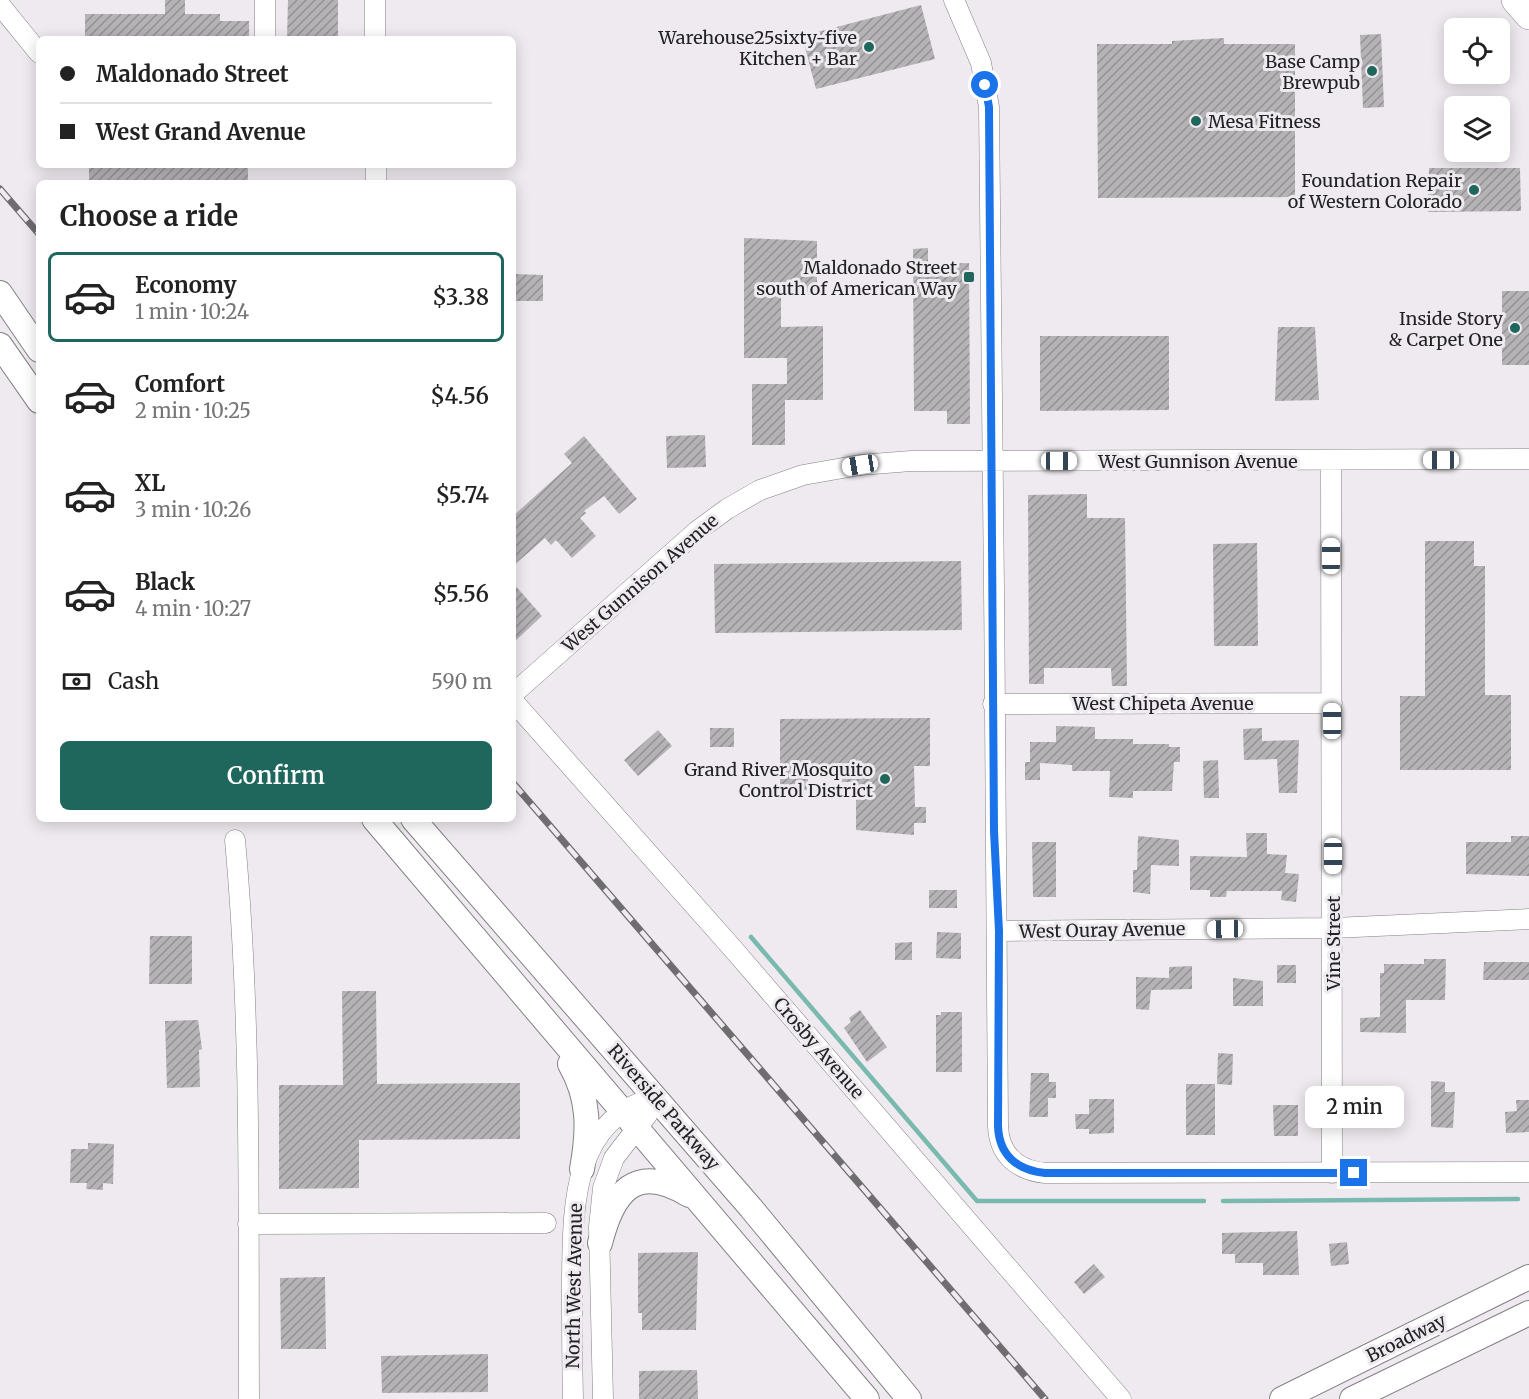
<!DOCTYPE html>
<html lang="en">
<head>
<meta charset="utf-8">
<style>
	:root { --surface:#fff; --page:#f6f6f6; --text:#222; --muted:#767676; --line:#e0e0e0; --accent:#1f675d }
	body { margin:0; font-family:Merriweather,serif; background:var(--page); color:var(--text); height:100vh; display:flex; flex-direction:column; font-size:22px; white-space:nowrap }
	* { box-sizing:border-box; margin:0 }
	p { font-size:20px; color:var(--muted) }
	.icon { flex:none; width:33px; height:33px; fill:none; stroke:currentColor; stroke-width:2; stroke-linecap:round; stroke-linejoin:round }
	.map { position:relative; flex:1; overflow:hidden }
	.drawer { position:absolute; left:36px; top:180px; width:480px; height:642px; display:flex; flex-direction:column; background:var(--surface); border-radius:9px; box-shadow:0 3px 15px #0003 }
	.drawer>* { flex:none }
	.top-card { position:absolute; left:36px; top:36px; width:480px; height:132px; border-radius:9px; box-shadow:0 3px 15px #0003; display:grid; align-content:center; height:132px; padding:0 24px; background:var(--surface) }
	.controls { position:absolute; left:1444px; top:18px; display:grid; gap:12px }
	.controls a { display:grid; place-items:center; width:66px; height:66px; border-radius:9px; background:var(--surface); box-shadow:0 3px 15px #0003; font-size:30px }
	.end { position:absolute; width:27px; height:27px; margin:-14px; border:8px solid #1a73e8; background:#fff; box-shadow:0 0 0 3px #fff }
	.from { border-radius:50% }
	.bubble { position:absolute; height:42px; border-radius:9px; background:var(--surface); box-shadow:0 3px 15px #0003; font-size:20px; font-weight:600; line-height:42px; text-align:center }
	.car { position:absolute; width:18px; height:36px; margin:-18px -9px; border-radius:8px; box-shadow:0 0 4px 2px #0007; background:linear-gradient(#fff 24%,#345 0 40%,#fff 0 76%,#345 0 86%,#fff 0) }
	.top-card b { display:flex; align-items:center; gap:21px; height:57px; font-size:22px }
	.top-card b+b { border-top:2px solid var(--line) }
	.top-card i { width:15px; height:15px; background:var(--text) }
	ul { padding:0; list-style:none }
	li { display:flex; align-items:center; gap:18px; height:90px; margin:0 12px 9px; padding:0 12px; border:3px solid transparent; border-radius:9px }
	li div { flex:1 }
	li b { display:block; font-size:22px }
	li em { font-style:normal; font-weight:600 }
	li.active { border-color:var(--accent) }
	li>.icon { width:54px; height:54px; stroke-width:1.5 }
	h2 { padding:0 24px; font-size:27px; line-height:72px }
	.pay { display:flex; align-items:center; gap:15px; height:66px; padding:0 24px; font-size:22px }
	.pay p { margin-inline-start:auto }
	.action { display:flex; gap:12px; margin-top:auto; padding:12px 24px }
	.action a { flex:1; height:69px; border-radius:9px; background:var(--accent); color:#fff; font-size:24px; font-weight:600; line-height:69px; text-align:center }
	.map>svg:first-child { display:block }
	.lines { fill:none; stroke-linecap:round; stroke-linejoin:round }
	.stream { stroke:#7ab9ae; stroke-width:4.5 }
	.building { fill:url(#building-hatch) }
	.minor-casing { stroke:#848185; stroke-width:21 }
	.major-casing { stroke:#848185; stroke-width:26 }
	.highway-casing { stroke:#848185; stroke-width:28 }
	.minor { stroke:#fff; stroke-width:20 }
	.major { stroke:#fff; stroke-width:24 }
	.highway { stroke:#fff; stroke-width:27 }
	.rail-casing { stroke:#6f6d70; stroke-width:7 }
	.rail { stroke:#eeeaef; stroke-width:4.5; stroke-dasharray:14; stroke-linecap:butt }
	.route { stroke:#1a73e8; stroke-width:8 }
	.poi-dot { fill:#1f675d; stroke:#eeeaef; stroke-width:2 }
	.labels { text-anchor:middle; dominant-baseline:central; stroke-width:6; stroke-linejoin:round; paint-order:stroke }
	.poi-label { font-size:18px; fill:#222123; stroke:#eeeaef; text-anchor:end }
	.street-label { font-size:18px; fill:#222123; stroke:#eeeaef }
</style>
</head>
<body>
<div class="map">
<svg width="1529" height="1399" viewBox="0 0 1529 1399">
	<defs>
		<pattern id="building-hatch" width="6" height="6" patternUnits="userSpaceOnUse" patternTransform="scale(1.5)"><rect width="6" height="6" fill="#b6b3b7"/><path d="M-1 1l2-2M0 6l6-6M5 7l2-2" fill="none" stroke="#949194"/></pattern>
	</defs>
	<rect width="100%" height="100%" fill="#eeeaef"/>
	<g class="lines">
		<path class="stream" d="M 751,937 L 977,1201 L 1204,1201
			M 1223,1201 L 1518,1199"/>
	</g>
	<path class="building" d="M 165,0 L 185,0 L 185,14 L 220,14 L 220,21 L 249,21 L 249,39 L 85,39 L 85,14 L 165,14 Z
		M 288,0 L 338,0 L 338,39 L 287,39 Z
		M 921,5 L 935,59 L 816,89 L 802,36 Z
		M 1381,34 L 1384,107 L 1363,108 L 1360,35 Z
		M 1224,38 L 1224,44 L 1295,44 L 1295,197 L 1098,198 L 1097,44 L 1172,44 L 1172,41 Z
		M 89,165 L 248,165 L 248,183 L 89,183 Z
		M 1429,168 L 1520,168 L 1521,211 L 1428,212 Z
		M 744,238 L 817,241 L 817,295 L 781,295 L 781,327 L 823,326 L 823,400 L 785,400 L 785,445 L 752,445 L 752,384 L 787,384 L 787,358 L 744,358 Z
		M 928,248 L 928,264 L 969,263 L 970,424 L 947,424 L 947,411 L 914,411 L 913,249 Z
		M 513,274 L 543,275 L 543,301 L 513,301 Z
		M 1502,291 L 1529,291 L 1529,365 L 1502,365 Z
		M 1278,327 L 1315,327 L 1319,400 L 1275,401 Z
		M 1040,336 L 1169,336 L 1169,410 L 1040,411 Z
		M 705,435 L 706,467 L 667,468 L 666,436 Z
		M 584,436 L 637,499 L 619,514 L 604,496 L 584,511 L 586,513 L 580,518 L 596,536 L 572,558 L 556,540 L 551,545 L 545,538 L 513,566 L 513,516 L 572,463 L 564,454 Z
		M 1087,494 L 1087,518 L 1125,518 L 1127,686 L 1112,686 L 1111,668 L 1044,668 L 1044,684 L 1029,684 L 1028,495 Z
		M 1425,541 L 1474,541 L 1474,566 L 1485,566 L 1485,695 L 1511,695 L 1511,770 L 1400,770 L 1400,696 L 1425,696 Z
		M 1257,543 L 1258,646 L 1214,646 L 1213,544 Z
		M 961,561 L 962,630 L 715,633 L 714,564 Z
		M 513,583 L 542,616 L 513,643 Z
		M 930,718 L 930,766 L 914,766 L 915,807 L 926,807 L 926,823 L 914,823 L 914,835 L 856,830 L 856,782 L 834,782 L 834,767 L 808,767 L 808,790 L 780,790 L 780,719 Z
		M 1056,726 L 1095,727 L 1095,739 L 1133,739 L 1133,744 L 1169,744 L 1169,747 L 1180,747 L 1180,762 L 1174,762 L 1172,791 L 1133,791 L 1133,798 L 1109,797 L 1110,771 L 1072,771 L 1072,765 L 1040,763 L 1040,780 L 1025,780 L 1025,762 L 1030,762 L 1030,742 L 1056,742 Z
		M 710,728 L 734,728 L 734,747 L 710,747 Z
		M 1262,728 L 1262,741 L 1299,740 L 1297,793 L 1279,793 L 1277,759 L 1244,760 L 1243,729 Z
		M 658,730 L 672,746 L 638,776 L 624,760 Z
		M 1218,760 L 1219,798 L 1204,798 L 1203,761 Z
		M 1246,833 L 1267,833 L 1267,854 L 1287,855 L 1285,873 L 1299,874 L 1296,902 L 1281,900 L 1282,891 L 1227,891 L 1226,897 L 1210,897 L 1210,890 L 1190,890 L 1190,856 L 1247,857 Z
		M 1138,836 L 1179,840 L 1179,866 L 1151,865 L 1150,894 L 1133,892 L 1133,870 L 1137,870 Z
		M 1511,836 L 1529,836 L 1529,876 L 1466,874 L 1466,842 L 1511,842 Z
		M 1032,842 L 1056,842 L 1056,897 L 1033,897 Z
		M 929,890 L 957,890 L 957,908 L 929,908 Z
		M 937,932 L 961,933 L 961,959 L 936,958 Z
		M 150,936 L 192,936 L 192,984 L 149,984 Z
		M 912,942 L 912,960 L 895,960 L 895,943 Z
		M 1424,959 L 1446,959 L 1445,1000 L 1406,1000 L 1406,1033 L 1360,1032 L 1360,1018 L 1380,1017 L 1380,973 L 1384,973 L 1384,964 L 1424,964 Z
		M 1484,962 L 1529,962 L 1529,980 L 1483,980 Z
		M 1277,965 L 1296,965 L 1296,983 L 1277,983 Z
		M 1192,966 L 1192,989 L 1151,990 L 1149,1010 L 1136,1009 L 1136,977 L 1169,978 L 1169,967 Z
		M 1233,978 L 1263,981 L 1263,1006 L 1233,1006 Z
		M 342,991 L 376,991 L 377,1084 L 520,1083 L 520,1139 L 359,1140 L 359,1188 L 279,1189 L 279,1085 L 343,1085 Z
		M 860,1010 L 887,1047 L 867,1062 L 844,1028 L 851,1022 L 849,1018 Z
		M 941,1012 L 962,1012 L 962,1072 L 936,1072 L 936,1015 L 941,1015 Z
		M 198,1020 L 202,1049 L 199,1050 L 200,1087 L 167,1088 L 165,1021 Z
		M 1218,1053 L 1233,1054 L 1232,1085 L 1217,1084 Z
		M 1031,1073 L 1049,1073 L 1049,1082 L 1056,1082 L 1056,1098 L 1048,1098 L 1048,1117 L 1029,1117 Z
		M 1431,1081 L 1445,1082 L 1445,1092 L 1455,1092 L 1453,1128 L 1431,1127 Z
		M 1186,1084 L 1215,1084 L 1215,1135 L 1186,1135 Z
		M 1382,1089 L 1382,1123 L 1360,1123 L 1359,1090 Z
		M 1089,1099 L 1114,1099 L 1114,1133 L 1089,1134 L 1089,1129 L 1076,1129 L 1075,1114 L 1089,1114 Z
		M 1516,1100 L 1529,1100 L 1529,1132 L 1506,1133 L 1505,1112 L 1517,1111 Z
		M 1273,1105 L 1298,1105 L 1298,1136 L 1274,1136 Z
		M 88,1143 L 114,1144 L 113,1184 L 103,1183 L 103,1190 L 86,1189 L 87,1183 L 70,1183 L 71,1149 L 88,1149 Z
		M 1297,1231 L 1299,1275 L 1263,1275 L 1263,1263 L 1235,1263 L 1235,1254 L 1222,1254 L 1222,1233 Z
		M 1347,1242 L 1349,1264 L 1331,1266 L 1329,1244 Z
		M 698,1252 L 696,1330 L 642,1330 L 642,1313 L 638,1313 L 638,1253 Z
		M 1094,1264 L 1105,1277 L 1084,1294 L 1074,1282 Z
		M 325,1277 L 326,1349 L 281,1349 L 280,1278 Z
		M 488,1354 L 488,1392 L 382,1393 L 381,1356 Z
		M 697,1370 L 698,1399 L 639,1399 L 639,1371 Z"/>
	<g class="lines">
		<defs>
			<path id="minor" d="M 375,0 L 375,39
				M 954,0 L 981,63 L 989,107 C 991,447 998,786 998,1126 C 999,1155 1017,1170 1045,1173 L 1529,1172
				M 0,5 L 39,53
				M 265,39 L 265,0
				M 376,165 L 376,183
				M 1331,461 L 1332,1173
				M 513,694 L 697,531 L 727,509 L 760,490 L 803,475 L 860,465 L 911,461 L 1529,459
				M 513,701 L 734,950 L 1121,1399
				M 993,704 L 1332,703
				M 235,840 C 252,1026 248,1213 249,1399
				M 998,931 L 1333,928 L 1529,919
				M 248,1224 L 546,1223
				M 573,1399 C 572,1359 572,1319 572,1280 C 573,1207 571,1120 656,1097
				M 603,1399 L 599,1227 L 603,1188 L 614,1158 L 647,1115 L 656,1097"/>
			<path id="major" d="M 0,293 L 39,350
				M 0,345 L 39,401
				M 374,819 L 867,1399
				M 413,819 L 751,1208 L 909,1399
				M 570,1064 C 590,1099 589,1130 582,1169
				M 600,1243 C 613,1192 635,1162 689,1195
				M 1282,1399 L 1529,1277
				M 1352,1399 L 1529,1313"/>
			<path id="highway" d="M 1515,0 L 1529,16"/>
		</defs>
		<use href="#minor" class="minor-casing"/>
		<use href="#major" class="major-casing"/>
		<use href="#highway" class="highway-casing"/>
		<use href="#minor" class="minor"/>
		<use href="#major" class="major"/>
		<use href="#highway" class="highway"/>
		<defs>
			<path id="rail" d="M 0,189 L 39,234
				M 513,783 L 1045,1399"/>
		</defs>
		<use href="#rail" class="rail-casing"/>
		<use href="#rail" class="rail"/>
	</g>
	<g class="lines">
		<path class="route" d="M 985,85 L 989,107 L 994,831 L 999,931 L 998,1126 C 999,1155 1017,1170 1045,1173 L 1354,1173"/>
	</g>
	<g class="poi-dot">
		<circle cx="869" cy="47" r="6"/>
		<circle cx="1372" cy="71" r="6"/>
		<circle cx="1196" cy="121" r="6"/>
		<circle cx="1474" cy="190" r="6"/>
		<rect x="963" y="271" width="12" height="12" rx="3"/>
		<circle cx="1515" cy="328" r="6"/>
		<circle cx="885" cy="779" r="6"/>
	</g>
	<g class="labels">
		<g class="poi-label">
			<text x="857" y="37">Warehouse25sixty-five<tspan x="857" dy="21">Kitchen + Bar</tspan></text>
			<text x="1360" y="61">Base Camp<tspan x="1360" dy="21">Brewpub</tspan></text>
			<text x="1208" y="121" text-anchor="start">Mesa Fitness</text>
			<text x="1462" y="180">Foundation Repair<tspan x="1462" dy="21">of Western Colorado</tspan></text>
			<text x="957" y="267">Maldonado Street<tspan x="957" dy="21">south of American Way</tspan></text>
			<text x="1503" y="318">Inside Story<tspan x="1503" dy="21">&amp; Carpet One</tspan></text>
			<text x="873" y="769">Grand River Mosquito<tspan x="873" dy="21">Control District</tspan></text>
		</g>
		<g class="street-label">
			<text x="1198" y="461">West Gunnison Avenue</text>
			<text transform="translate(640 583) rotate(-41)">West Gunnison Avenue</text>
			<text x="1163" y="703">West Chipeta Avenue</text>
			<text transform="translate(1102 930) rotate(-1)">West Ouray Avenue</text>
			<text transform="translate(1333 943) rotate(-90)">Vine Street</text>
			<text transform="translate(819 1048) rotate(49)">Crosby Avenue</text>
			<text transform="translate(664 1107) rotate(49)">Riverside Parkway</text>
			<text transform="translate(574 1286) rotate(-89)">North West Avenue</text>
			<text transform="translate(1406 1338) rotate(-26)">Broadway</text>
		</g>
	</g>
</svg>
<div class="controls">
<a><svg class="icon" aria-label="locate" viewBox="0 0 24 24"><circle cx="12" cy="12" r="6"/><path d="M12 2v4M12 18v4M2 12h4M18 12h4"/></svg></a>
<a><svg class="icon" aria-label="layers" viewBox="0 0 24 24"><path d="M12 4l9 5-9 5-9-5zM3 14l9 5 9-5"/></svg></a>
</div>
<i class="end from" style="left:985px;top:85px"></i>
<i class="end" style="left:1354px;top:1173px"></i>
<div class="bubble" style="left:1305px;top:1086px;width:99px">2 min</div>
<i class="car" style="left:1441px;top:460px;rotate:270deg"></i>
<i class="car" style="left:1059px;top:461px;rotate:90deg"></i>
<i class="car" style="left:860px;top:465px;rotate:261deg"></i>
<i class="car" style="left:1331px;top:556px;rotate:0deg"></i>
<i class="car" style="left:1332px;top:721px;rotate:0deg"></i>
<i class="car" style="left:1333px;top:856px;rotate:180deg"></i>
<i class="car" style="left:1225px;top:929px;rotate:269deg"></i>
<div class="top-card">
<b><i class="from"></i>Maldonado Street</b>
<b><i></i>West Grand Avenue</b>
</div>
<section class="drawer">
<h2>Choose a ride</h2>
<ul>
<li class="active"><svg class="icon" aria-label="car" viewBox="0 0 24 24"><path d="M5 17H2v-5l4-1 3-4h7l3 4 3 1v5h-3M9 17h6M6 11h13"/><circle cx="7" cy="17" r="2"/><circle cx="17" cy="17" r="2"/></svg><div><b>Economy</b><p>1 min · 10:24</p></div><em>$3.38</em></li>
<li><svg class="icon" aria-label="car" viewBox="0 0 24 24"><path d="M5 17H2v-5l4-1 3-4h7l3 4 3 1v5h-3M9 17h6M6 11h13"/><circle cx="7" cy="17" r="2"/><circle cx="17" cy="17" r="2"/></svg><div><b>Comfort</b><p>2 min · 10:25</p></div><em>$4.56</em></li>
<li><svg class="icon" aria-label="car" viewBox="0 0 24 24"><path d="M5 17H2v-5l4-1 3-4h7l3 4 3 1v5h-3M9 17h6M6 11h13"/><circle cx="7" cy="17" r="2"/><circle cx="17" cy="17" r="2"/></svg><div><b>XL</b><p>3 min · 10:26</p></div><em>$5.74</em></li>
<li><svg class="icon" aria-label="car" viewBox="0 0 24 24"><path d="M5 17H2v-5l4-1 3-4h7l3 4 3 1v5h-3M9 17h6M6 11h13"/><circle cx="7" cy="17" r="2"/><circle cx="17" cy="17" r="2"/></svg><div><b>Black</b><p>4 min · 10:27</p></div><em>$5.56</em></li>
</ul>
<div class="pay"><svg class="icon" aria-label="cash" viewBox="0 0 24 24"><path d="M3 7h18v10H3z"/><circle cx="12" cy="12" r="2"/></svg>Cash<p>590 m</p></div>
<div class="action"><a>Confirm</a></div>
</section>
</div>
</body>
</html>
